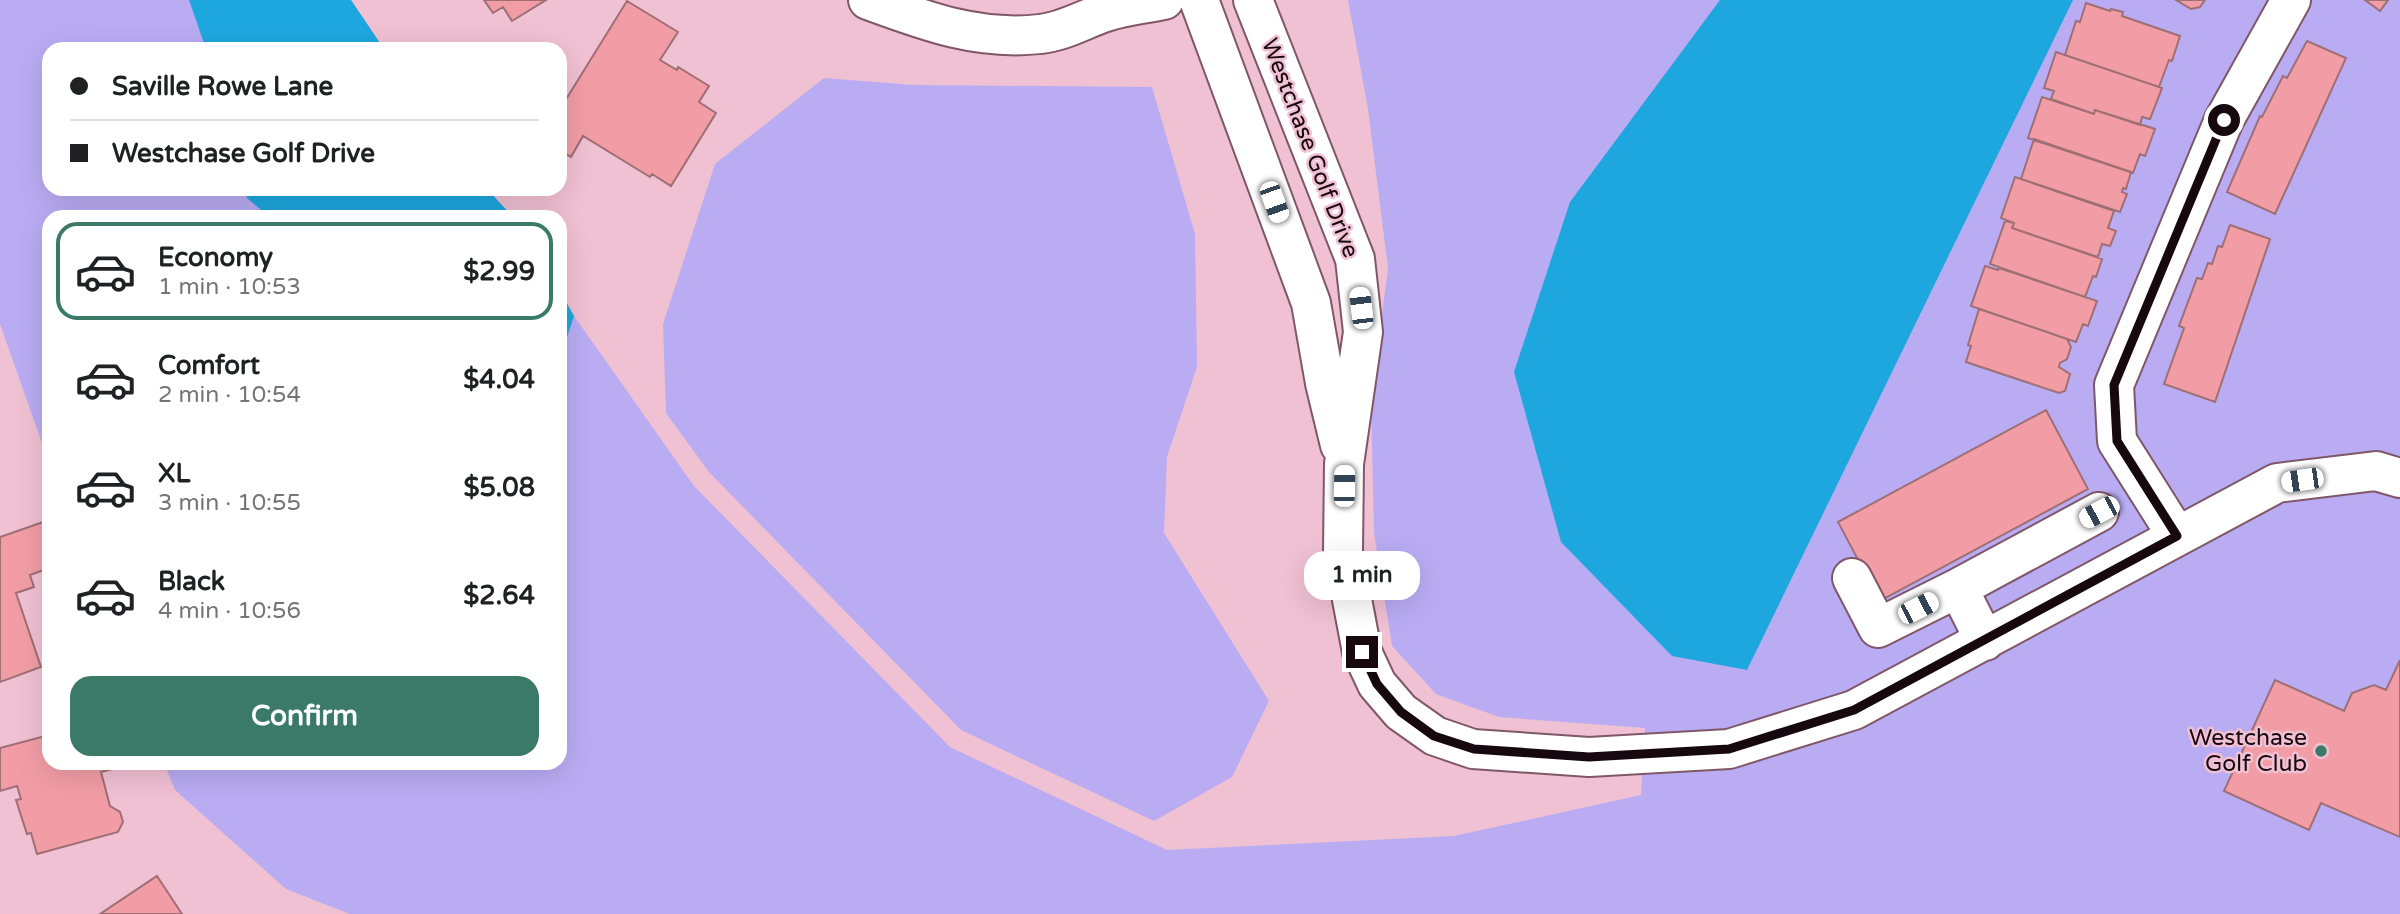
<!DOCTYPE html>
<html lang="en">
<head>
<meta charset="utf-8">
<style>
	:root { --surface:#fff; --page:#f6f6f6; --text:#202124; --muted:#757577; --line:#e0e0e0; --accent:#3b7a69 }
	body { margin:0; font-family:"Varela Round",sans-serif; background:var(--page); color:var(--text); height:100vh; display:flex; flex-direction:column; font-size:26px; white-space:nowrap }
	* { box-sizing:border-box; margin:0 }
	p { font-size:23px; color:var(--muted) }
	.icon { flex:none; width:38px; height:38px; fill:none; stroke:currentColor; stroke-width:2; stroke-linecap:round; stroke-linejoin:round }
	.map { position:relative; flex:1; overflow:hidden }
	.sheet { position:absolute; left:42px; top:210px; width:525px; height:560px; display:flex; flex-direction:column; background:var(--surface); border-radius:21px; box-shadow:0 7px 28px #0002 }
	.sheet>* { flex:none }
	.guide { position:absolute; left:42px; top:42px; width:525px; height:154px; border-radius:21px; box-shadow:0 7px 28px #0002; display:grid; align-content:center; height:154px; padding:0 28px; background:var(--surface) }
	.end { position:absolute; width:32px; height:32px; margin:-16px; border:9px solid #17080f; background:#fff; box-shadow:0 0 0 4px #fff }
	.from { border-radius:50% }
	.bubble { position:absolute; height:49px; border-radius:21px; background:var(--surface); box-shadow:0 7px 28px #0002; font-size:23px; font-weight:700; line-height:49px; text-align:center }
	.car { position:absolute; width:21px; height:42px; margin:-21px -10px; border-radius:9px; box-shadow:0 0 5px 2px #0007; background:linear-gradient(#fff 24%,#345 0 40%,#fff 0 76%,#345 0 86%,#fff 0) }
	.guide b { display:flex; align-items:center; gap:24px; height:66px; font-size:26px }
	.guide b+b { border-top:2px solid var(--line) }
	.guide i { width:18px; height:18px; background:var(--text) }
	ul { padding:12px 0 0; list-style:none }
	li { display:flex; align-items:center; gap:21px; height:98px; margin:0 14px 10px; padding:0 14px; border:4px solid transparent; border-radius:21px }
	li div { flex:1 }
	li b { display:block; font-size:26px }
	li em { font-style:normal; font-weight:700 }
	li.current { border-color:var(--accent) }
	li>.icon { width:63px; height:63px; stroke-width:1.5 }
	.button { display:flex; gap:14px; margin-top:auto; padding:14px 28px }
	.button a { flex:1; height:80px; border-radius:21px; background:var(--accent); color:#fff; font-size:28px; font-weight:700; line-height:80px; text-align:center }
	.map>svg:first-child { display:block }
	.green { fill:#b9acf3 }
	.water { fill:#1ea7df }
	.building { fill:#f29da6; stroke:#9e6f74; stroke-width:2 }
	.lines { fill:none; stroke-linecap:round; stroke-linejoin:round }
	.minor-casing { stroke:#805768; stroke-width:42 }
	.minor { stroke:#fff; stroke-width:38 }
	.route { stroke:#17080f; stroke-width:9 }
	.poi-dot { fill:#3b7a69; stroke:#f0c0d3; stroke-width:2.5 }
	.labels { text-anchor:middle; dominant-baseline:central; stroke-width:5; stroke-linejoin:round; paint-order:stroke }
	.street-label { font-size:23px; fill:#17080f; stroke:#f0c0d3 }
	.poi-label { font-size:23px; fill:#17080f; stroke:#f0c0d3; text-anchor:end }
</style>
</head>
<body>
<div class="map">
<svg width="2400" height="914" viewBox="0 0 2400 914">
	<rect width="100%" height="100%" fill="#f0c0d3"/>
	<path class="green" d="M 0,0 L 351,0 L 384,49 L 49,49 L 49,189 L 487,189 L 513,217 L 49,217 L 49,463 L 0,324 Z
		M 1348,0 L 2400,0 L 2400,914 L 350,914 L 286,889 L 175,790 L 164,763 L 560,763 L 560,291 L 574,316 L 694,486 L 950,747 L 1167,850 L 1454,836 L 1641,795 L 1645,728 L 1499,717 L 1436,694 L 1392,646 L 1374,533 L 1371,401 L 1388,268 L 1368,109 Z
		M 824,78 L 913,85 L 1152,87 L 1195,234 L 1197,367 L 1167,457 L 1164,533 L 1269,701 L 1232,777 L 1154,821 L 961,730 L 709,472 L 666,413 L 663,324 L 715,164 Z"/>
	<path class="water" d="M 189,0 L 351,0 L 384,49 L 206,49 Z
		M 1720,0 L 2073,0 L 1747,670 L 1672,656 L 1561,542 L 1514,372 L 1570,202 Z
		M 245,189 L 487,189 L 513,217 L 269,217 L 247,198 Z
		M 560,291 L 574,316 L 560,358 Z"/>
	<path class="building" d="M 484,0 L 546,0 L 512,21 L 503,7 L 493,13 Z
		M 2176,0 L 2205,0 L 2200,7 L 2191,9 Z
		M 2365,0 L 2388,0 L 2380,11 Z
		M 627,1 L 678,32 L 660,60 L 677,70 L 678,67 L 709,86 L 699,102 L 716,113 L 671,186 L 652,174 L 650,177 L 583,136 L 571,157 L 560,150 L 560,109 Z
		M 2086,3 L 2110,11 L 2111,9 L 2123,12 L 2122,16 L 2180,36 L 2172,61 L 2169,60 L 2159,87 L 2065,55 L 2076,21 L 2080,22 Z
		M 2307,41 L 2346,58 L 2275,214 L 2227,192 L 2260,116 L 2262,117 L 2283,76 L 2287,78 Z
		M 2056,52 L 2162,88 L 2150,119 L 2142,117 L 2140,125 L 2095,110 L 2094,114 L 2051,99 L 2054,91 L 2044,88 Z
		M 2042,97 L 2094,114 L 2095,110 L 2155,129 L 2145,156 L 2140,154 L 2133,173 L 2028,138 Z
		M 2034,139 L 2131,172 L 2126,189 L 2123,188 L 2122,192 L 2127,194 L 2120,212 L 2021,179 Z
		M 2015,177 L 2114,211 L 2108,228 L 2116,231 L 2110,246 L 2102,244 L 2098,257 L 2012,228 L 2014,223 L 2001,218 Z
		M 2005,221 L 2014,223 L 2012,228 L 2102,259 L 2096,277 L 2093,276 L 2085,297 L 1990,264 Z
		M 2230,225 L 2270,239 L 2215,402 L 2164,384 L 2184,328 L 2179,326 L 2197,278 L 2202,279 L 2208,263 L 2212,264 L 2218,246 L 2222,247 Z
		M 1985,266 L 1998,270 L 1999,268 L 2097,301 L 2088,326 L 2083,324 L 2076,342 L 1971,306 Z
		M 1979,309 L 2067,339 L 2071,347 L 2067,359 L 2060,363 L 2059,367 L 2070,374 L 2065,391 L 2059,393 L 1966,362 L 1971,346 L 1968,345 Z
		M 2046,410 L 2088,489 L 1880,601 L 1838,522 Z
		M 49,520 L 49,568 L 30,575 L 34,587 L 16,593 L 41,667 L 0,682 L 0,537 Z
		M 2400,660 L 2400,837 L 2321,803 L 2309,830 L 2224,791 L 2275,680 L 2344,711 L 2352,693 L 2374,685 L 2386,690 Z
		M 49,735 L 49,763 L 131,764 L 101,772 L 110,806 L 120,812 L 123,822 L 118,832 L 37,854 L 31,833 L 27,834 L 16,800 L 21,799 L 17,786 L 0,791 L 0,748 Z
		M 157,876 L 182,914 L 100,914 Z"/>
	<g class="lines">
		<defs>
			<path id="minor" d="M 868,0 C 925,21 978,41 1040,34 C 1063,32 1084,19 1106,12 C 1124,6 1145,4 1164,0
				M 1199,0 L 1311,303 L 1325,383 L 1340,445
				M 1253,0 L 1355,259 L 1363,332 L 1344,464 L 1343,552 L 1362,652 L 1377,684 L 1401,712 L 1435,736 L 1473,749 L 1589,757 L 1729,749 L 1854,710 L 2277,483 L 2376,471 L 2400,478
				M 2177,536 L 2117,441 L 2114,385 L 2224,120 L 2291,0
				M 1852,578 L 1878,628 L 1958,588
				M 1985,641 L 1958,588 L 2099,512"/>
		</defs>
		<use href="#minor" class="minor-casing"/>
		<use href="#minor" class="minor"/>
	</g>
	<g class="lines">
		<path class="route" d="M 1362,652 L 1377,684 L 1401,712 L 1434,736 L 1474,749 L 1589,757 L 1729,749 L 1854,710 L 2177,536 L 2117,441 L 2114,385 L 2224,120"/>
	</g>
	<circle class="poi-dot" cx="2321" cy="751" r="7"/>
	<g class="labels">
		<g class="street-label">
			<text transform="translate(1310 148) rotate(69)">Westchase Golf Drive</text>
		</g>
		<g class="poi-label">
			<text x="2307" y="738">Westchase<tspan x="2307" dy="26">Golf Club</tspan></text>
		</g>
	</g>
</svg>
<i class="end from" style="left:2224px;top:120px"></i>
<i class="end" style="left:1362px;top:652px"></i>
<div class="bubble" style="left:1304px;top:551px;width:116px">1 min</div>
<i class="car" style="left:1274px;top:202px;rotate:160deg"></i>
<i class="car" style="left:1361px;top:308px;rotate:353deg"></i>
<i class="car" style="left:2302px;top:480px;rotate:262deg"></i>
<i class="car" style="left:1344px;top:486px;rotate:1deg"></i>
<i class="car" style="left:2099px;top:512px;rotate:242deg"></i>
<i class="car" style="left:1918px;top:608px;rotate:63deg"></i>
<div class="guide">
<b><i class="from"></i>Saville Rowe Lane</b>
<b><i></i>Westchase Golf Drive</b>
</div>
<section class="sheet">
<ul>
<li class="current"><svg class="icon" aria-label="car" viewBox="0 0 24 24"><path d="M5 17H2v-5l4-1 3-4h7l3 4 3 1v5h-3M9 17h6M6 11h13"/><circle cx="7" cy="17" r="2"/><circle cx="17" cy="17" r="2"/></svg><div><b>Economy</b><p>1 min · 10:53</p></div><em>$2.99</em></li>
<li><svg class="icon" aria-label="car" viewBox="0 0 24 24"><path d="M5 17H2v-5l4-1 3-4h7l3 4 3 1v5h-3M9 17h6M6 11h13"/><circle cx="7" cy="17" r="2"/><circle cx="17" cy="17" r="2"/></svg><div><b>Comfort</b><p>2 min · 10:54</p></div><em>$4.04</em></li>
<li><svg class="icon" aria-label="car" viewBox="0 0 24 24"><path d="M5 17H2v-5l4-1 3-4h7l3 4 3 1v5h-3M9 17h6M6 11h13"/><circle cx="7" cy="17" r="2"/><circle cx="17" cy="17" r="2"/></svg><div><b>XL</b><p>3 min · 10:55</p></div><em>$5.08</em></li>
<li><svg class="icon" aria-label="car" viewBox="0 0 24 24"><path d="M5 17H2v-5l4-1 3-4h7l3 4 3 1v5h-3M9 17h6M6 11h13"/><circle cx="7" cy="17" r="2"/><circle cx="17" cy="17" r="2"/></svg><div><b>Black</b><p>4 min · 10:56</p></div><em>$2.64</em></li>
</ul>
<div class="button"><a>Confirm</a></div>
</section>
</div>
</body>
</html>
